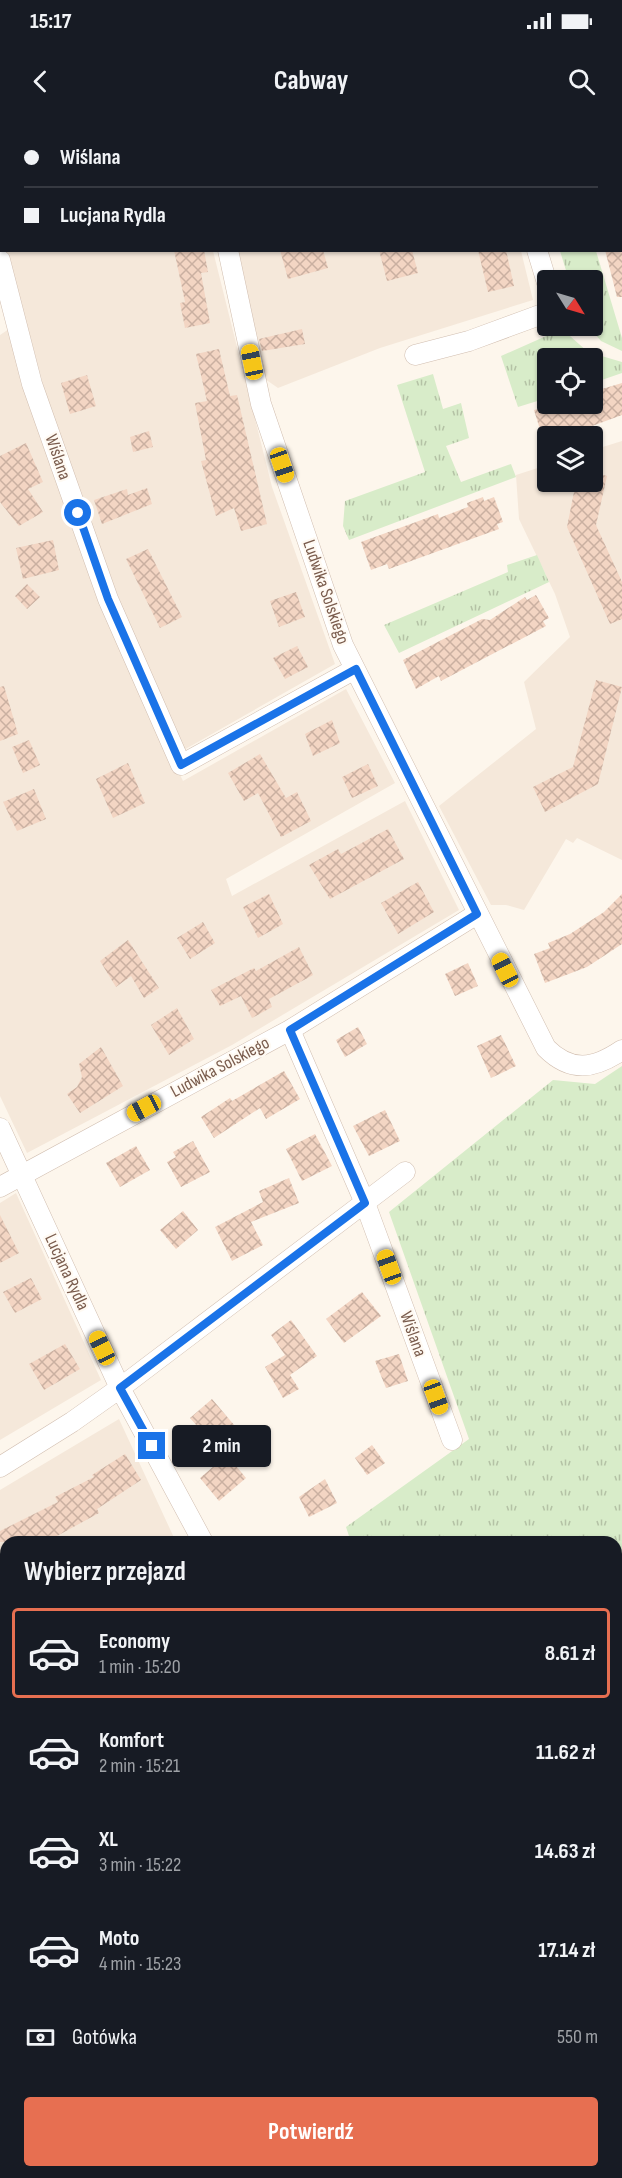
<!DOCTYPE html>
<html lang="pl">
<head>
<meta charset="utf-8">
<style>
	:root { --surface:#171b24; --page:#20242c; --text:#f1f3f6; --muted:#9ea1a6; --line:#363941; --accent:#e76f51 }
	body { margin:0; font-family:"Sofia Sans Condensed",sans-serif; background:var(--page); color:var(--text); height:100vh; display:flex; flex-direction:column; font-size:22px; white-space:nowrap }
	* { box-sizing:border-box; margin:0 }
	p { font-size:20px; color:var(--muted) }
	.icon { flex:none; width:33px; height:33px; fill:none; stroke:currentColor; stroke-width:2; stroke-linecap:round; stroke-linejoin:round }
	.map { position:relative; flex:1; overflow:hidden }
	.details { position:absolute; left:0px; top:1416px; width:622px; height:642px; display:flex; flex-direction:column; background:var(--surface); border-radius:18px 18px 0 0; box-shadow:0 2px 4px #0004 }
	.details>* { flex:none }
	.guide { position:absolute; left:0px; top:0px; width:622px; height:132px; box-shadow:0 2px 4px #0004; display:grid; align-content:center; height:132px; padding:0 24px; background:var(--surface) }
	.needle { width:39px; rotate:127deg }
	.fabs { position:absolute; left:537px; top:150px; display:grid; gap:12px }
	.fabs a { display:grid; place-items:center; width:66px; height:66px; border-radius:6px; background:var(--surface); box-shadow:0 2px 4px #0004; font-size:30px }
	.end { position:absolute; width:27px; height:27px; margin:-14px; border:8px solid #1a73e8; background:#fff; box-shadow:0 0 0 3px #fff }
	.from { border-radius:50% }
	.bubble { position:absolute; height:42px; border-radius:6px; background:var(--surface); box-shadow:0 2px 4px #0004; font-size:20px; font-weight:700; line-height:42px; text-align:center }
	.car { position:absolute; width:18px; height:36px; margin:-18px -9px; border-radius:8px; box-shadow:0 0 4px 2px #0007; background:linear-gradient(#f5c518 24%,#345 0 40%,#f5c518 0 76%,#345 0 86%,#f5c518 0) }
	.guide b { display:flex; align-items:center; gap:21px; height:57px; font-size:22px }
	.guide b+b { border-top:2px solid var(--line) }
	.guide i { width:15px; height:15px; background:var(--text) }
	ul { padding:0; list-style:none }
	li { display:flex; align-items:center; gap:18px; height:90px; margin:0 12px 9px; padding:0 12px; border:3px solid transparent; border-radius:6px }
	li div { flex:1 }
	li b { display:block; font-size:22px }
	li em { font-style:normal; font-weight:700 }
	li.current { border-color:var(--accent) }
	li>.icon { width:54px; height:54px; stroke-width:1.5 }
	h2 { padding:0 24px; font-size:27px; line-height:72px }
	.pay { display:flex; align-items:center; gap:15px; height:66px; padding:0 24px; font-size:22px }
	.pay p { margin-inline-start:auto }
	.action { display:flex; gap:12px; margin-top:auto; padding:12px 24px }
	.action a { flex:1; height:69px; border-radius:6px; background:var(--accent); color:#fff; font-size:24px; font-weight:700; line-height:69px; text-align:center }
	.status { display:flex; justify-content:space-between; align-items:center; height:42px; padding:0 30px; background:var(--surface); direction:ltr }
	.status svg { height:16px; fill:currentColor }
	header { display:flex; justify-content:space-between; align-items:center; height:78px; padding:0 24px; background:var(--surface); font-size:27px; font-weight:700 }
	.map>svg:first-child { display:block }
	.residential { fill:#f5e8da }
	.grass { fill:url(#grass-tufts) }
	.building { fill:url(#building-cross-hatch) }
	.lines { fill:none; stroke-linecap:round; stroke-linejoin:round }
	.street-casing { stroke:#d1beb0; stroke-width:21 }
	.street { stroke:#fff; stroke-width:20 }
	.route { stroke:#1a73e8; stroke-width:8 }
	.labels { text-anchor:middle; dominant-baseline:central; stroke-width:4.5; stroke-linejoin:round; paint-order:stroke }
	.street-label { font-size:18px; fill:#7a5c4d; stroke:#fffaf3 }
</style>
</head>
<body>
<div class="status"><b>15:17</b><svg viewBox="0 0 49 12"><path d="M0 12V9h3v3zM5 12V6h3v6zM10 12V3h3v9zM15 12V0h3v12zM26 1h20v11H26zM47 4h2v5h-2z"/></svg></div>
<header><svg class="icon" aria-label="back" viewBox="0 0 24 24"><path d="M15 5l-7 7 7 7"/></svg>Cabway<svg class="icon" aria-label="search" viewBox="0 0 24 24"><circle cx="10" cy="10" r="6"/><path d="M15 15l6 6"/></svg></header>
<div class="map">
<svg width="622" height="2058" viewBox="0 0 622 2058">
	<defs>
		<pattern id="grass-tufts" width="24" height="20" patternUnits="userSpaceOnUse" patternTransform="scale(1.5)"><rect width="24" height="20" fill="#d8ecc9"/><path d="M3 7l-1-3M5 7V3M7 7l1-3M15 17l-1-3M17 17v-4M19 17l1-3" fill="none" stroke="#b4c2a5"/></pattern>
		<pattern id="building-cross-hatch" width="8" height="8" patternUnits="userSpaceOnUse" patternTransform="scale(1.5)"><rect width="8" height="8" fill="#f3d5c3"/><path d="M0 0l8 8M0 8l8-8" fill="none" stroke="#cab0a1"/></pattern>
	</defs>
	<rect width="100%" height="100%" fill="#fdf6ec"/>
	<path class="residential" d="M 0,0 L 188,0 L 188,1 L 2,2 L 1,84 Z
		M 7,131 L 213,131 L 272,367 L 335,544 L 182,631 L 88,404 L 53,301 Z
		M 238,131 L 521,131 L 533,180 L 380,228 L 278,268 L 265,259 Z
		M 9,209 L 37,308 L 116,521 L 183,661 L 346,569 L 395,663 L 226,759 L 232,776 L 405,681 L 459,790 L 232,925 L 27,1033 L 0,976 L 0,215 Z
		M 622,321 L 622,740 L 577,718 L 573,723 L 566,719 L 524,790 L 506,785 L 491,785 L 439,686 L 536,609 L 524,562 L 570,517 L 555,474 L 519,399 L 516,355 L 547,345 L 548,362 L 592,362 L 593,330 Z
		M 16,1073 L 101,1260 L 0,1320 L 0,1083 Z
		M 119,1299 L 176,1422 L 6,1422 L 6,1582 L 0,1586 L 0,1370 Z
		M 6,1848 L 6,1976 L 0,1980 L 0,1852 Z"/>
	<path class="grass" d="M 560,131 L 596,131 L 622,218 L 622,231 L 601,221 L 588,206 L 592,206 L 592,160 L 569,160 Z
		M 562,209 L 588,232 L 622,242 L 622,253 L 593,263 L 592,238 L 548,238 L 547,278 L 518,287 L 501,236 Z
		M 433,254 L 443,289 L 461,283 L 469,318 L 446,326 L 461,362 L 511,344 L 516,357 L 349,420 L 343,406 L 345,381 L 425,352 L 397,265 Z
		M 537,435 L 549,462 L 399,533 L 384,505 L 508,452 L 507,445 Z
		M 622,946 L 622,2058 L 329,2058 L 321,2052 L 616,2052 L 616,1422 L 351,1422 L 346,1407 L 469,1319 L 389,1092 L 553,960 L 595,964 Z
		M 6,1976 L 6,2052 L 259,2052 L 258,2058 L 0,2058 L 0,1980 Z"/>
	<path class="building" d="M 174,130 L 204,130 L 208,152 L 201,153 L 210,203 L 185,208 L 180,183 L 185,182 Z
		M 280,130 L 323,130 L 328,148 L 288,159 Z
		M 379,130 L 412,130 L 418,153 L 387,161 Z
		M 478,130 L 506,130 L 514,166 L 488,172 Z
		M 605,130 L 622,130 L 622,177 L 617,177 Z
		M 302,209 L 305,224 L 262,231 L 259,219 Z
		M 219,229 L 230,276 L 237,275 L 267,404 L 241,411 L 234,388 L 216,396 L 201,341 L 206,340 L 195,283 L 207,281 L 196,234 Z
		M 87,255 L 96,286 L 70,294 L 61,263 Z
		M 622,263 L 622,295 L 565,316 L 564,310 L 542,316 L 534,290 L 555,284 L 592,284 L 592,272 Z
		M 149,311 L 153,327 L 133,332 L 130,317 Z
		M 26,323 L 43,362 L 28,369 L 43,392 L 19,406 L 0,382 L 0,336 Z
		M 592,352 L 607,356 L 596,405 L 622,462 L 622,499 L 610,504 L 567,407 L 576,362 L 592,362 Z
		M 147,368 L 152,384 L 102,404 L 94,380 L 127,369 L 128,375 Z
		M 483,377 L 484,381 L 494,377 L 503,402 L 497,404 L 499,409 L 389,449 L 387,444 L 371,450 L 361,422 L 438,394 L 439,398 L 468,387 L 467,383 Z
		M 53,420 L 59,450 L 23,459 L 16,428 Z
		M 148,429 L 182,497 L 160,508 L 126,439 Z
		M 27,464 L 40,477 L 27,489 L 15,476 Z
		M 296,472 L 305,497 L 279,507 L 270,481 Z
		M 536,475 L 549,498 L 543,501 L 546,506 L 441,561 L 439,556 L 416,569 L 403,540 L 482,499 L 490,500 L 525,477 L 527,480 Z
		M 297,526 L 308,547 L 285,559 L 273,538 Z
		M 596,560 L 622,567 L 598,664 L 545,692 L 533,667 L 573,647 Z
		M 4,566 L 18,614 L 0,621 L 0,567 Z
		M 332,600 L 340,623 L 313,636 L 305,614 Z
		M 29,620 L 40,645 L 23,653 L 12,627 Z
		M 260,634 L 286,678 L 297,672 L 311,701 L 281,717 L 258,673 L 244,681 L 228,653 Z
		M 128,643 L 145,683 L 113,698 L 96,659 Z
		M 368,644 L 378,666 L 352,678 L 342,657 Z
		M 34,669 L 46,699 L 17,711 L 3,682 Z
		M 388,709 L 404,739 L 330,779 L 309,745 L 338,729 L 341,734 Z
		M 418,762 L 434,792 L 398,814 L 381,783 Z
		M 269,774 L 283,804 L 258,818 L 243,787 Z
		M 622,774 L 622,824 L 587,847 L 545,863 L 534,834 L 550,828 L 548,823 L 570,814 L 604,792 Z
		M 203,802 L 215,823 L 190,839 L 177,818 Z
		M 128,820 L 159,868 L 144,878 L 131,856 L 116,867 L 100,841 Z
		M 299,827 L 313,855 L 269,879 L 272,887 L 252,898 L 241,876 L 220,886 L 211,870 L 254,848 L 256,851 Z
		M 468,843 L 478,866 L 455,876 L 445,854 Z
		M 177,888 L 194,919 L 169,935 L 151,905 Z
		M 358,907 L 367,924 L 345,937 L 336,920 Z
		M 501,915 L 516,946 L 491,958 L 477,926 Z
		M 101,927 L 123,966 L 80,993 L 67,974 L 77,967 L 82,957 L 79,944 Z
		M 284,951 L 300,979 L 266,999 L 260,988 L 214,1018 L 201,997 L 230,978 L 232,981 Z
		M 385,990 L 400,1021 L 369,1036 L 353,1006 Z
		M 315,1014 L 332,1046 L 302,1061 L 286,1029 Z
		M 193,1021 L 210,1052 L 181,1067 L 167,1042 L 176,1037 L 173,1032 Z
		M 136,1026 L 150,1050 L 120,1067 L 106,1043 Z
		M 289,1058 L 299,1083 L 251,1102 L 263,1125 L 232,1141 L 215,1107 L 263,1082 L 259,1071 Z
		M 183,1091 L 198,1110 L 176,1129 L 160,1110 Z
		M 0,1095 L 19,1133 L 0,1143 Z
		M 31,1158 L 42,1179 L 15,1193 L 3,1172 Z
		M 362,1172 L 381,1196 L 344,1223 L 326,1199 Z
		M 291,1200 L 317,1236 L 290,1255 L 299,1269 L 283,1278 L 265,1247 L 285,1235 L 271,1215 Z
		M 65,1224 L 80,1249 L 44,1270 L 29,1244 Z
		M 399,1234 L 408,1261 L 386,1268 L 375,1241 Z
		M 212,1279 L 235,1306 L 214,1325 L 190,1298 Z
		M 372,1325 L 385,1343 L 367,1355 L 355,1338 Z
		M 125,1334 L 141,1360 L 97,1389 L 99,1393 L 46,1422 L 0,1422 L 0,1411 L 58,1382 L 55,1377 L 94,1357 L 92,1355 Z
		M 227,1335 L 246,1358 L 219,1381 L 200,1358 Z
		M 325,1359 L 337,1383 L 309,1397 L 299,1377 Z"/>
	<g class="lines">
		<defs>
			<path id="street" d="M 200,0 L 200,2
				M 504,0 L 504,2
				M 378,2 L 384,0
				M 0,91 L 2,91
				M 228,130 L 261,284 L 343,525 L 546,928 C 571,953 594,949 622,930
				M 537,130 L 548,166
				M 0,140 L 32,264 L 108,479 L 181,645 L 355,549
				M 415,235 L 469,221 L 548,192
				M 290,910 L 365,1083 L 452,1320
				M 0,1008 L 120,1268 L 203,1422
				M 0,1067 L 290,910 L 477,794
				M 0,1347 L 72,1302 L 120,1268 L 405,1052
				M 0,1598 L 6,1595
				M 0,1815 L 6,1822
				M 0,1846 L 6,1842
				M 277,2052 L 285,2058"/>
		</defs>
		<use href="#street" class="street-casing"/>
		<use href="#street" class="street"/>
	</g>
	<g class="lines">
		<path class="route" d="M 78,393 L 108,479 L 181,645 L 356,549 L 477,794 L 290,910 L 365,1083 L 120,1268 L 152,1326"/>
	</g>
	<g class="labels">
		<g class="street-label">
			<text transform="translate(58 337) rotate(71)">Wiślana</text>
			<text transform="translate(326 472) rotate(71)">Ludwika Solskiego</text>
			<text transform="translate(220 947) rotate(-28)">Ludwika Solskiego</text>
			<text transform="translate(67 1152) rotate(65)">Lucjana Rydla</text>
			<text transform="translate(413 1214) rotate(70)">Wiślana</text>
		</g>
	</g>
</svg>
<div class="fabs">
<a><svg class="needle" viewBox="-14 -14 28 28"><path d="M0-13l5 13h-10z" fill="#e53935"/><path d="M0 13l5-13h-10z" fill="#9ea1a6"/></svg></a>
<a><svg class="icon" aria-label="locate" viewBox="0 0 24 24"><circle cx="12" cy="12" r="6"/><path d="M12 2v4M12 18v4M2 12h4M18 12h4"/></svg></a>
<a><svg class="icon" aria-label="layers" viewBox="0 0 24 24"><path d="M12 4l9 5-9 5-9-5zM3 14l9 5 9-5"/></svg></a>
</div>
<i class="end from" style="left:78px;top:393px"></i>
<i class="end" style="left:152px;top:1326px"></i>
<div class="bubble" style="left:172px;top:1305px;width:99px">2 min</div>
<i class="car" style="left:252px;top:242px;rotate:348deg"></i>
<i class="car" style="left:282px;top:345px;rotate:161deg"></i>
<i class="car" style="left:505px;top:850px;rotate:333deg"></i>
<i class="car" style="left:144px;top:988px;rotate:242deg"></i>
<i class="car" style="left:389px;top:1147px;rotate:340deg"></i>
<i class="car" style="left:102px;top:1228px;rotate:335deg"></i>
<i class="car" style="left:436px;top:1277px;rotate:160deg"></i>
<div class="guide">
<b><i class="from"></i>Wiślana</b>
<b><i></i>Lucjana Rydla</b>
</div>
<section class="details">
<h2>Wybierz przejazd</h2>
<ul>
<li class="current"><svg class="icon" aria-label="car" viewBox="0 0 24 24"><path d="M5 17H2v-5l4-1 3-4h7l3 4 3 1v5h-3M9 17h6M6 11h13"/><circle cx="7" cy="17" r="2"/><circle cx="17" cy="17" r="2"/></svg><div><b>Economy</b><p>1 min · 15:20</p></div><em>8.61 zł</em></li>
<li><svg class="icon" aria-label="car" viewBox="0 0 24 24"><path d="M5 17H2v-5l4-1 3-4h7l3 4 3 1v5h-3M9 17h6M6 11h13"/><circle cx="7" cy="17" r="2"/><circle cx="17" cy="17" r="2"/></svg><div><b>Komfort</b><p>2 min · 15:21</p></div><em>11.62 zł</em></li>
<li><svg class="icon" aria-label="car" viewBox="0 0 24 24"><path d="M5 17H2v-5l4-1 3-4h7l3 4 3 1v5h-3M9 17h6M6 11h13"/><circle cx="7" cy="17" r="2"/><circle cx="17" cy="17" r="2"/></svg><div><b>XL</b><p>3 min · 15:22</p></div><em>14.63 zł</em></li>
<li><svg class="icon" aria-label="car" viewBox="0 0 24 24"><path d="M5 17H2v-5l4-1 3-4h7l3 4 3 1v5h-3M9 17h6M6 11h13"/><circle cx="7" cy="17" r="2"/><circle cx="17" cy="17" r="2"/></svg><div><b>Moto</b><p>4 min · 15:23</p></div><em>17.14 zł</em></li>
</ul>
<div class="pay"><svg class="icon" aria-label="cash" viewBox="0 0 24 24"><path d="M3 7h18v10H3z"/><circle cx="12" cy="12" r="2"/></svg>Gotówka<p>550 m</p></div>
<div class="action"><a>Potwierdź</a></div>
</section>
</div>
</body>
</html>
